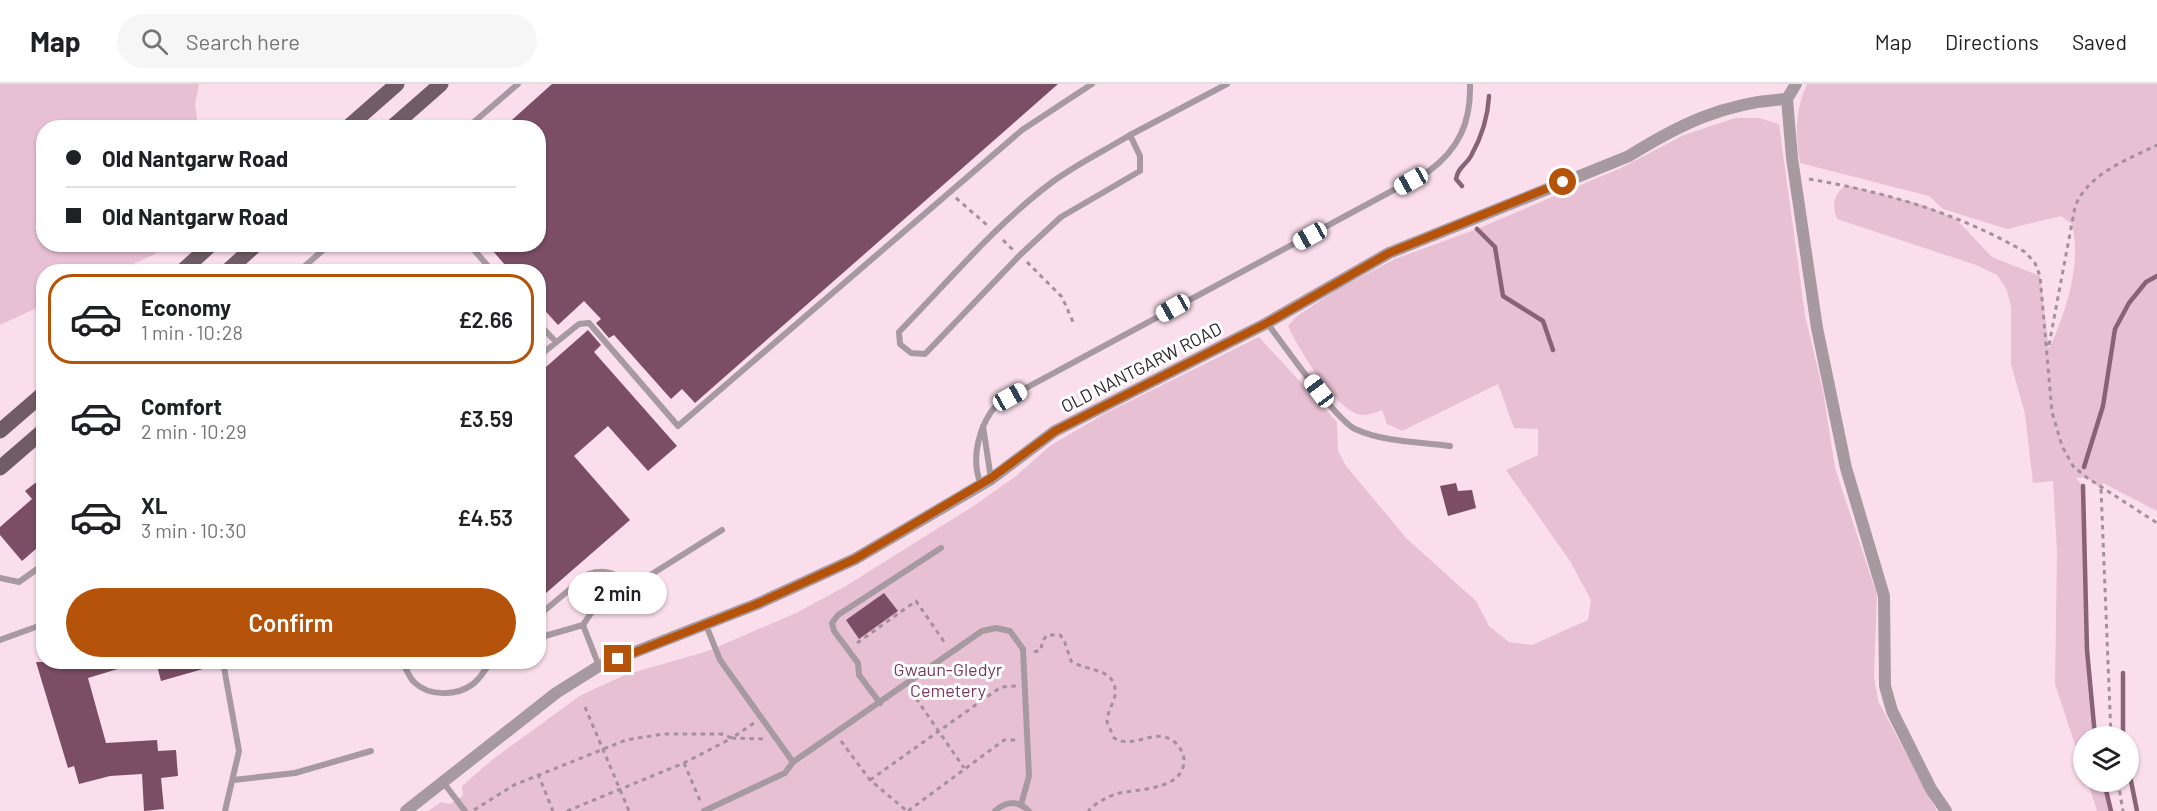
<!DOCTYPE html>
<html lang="en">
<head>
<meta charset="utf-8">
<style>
	:root { --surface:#fff; --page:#f6f6f6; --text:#202124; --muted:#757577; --line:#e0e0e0; --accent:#b45309 }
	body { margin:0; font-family:Barlow,sans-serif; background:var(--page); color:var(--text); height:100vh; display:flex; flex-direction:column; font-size:22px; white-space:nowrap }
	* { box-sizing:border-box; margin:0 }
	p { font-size:20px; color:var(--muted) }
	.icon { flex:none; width:33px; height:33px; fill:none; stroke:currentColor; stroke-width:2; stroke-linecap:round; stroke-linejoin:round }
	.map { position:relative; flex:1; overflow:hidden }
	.drawer { position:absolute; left:36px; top:180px; width:510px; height:405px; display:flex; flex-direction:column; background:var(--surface); border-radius:24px; box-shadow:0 2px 4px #0004 }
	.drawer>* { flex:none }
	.top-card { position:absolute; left:36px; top:36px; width:510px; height:132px; border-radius:24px; box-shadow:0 2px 4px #0004; display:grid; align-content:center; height:132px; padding:0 30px; background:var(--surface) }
	.controls { position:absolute; left:2073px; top:642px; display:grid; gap:12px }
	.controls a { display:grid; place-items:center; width:66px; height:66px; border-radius:50%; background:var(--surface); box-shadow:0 2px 4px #0004; font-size:30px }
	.end { position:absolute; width:27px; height:27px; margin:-14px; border:8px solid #b45309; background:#fff; box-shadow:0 0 0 3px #fff }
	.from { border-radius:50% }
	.bubble { position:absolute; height:42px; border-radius:21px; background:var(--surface); box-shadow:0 2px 4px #0004; font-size:20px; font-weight:600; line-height:42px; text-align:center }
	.car { position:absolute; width:18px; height:36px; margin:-18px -9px; border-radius:8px; box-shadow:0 0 4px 2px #0007; background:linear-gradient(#fff 24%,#345 0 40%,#fff 0 76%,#345 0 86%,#fff 0) }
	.top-card b { display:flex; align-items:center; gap:21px; height:57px; font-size:22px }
	.top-card b+b { border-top:2px solid var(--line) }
	.top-card i { width:15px; height:15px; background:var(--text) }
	ul { padding:10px 0 0; list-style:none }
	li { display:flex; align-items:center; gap:18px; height:90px; margin:0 12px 9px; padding:0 18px; border:3px solid transparent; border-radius:24px }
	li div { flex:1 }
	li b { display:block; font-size:22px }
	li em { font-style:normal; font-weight:600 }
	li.selected { border-color:var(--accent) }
	li>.icon { width:54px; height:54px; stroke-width:1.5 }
	.primary-button { display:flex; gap:12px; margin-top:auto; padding:12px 30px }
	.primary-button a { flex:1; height:69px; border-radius:36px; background:var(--accent); color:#fff; font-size:24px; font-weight:600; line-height:69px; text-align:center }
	header { display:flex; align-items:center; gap:36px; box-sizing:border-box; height:84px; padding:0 30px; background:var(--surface); border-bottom:2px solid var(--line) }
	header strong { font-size:28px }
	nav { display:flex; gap:33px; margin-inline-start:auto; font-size:21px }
	.search { width:420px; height:54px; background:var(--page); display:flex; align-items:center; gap:15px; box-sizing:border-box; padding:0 21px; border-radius:33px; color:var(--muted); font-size:22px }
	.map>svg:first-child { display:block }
	.green { fill:#e8c0d3 }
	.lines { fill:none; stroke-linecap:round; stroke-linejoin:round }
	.stream { stroke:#886375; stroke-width:4.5 }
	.building { fill:#7b4e65 }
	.path { stroke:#a4909a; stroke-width:3; stroke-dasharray:4.5 4.5; stroke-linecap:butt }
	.service { stroke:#a69aa0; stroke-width:6 }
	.minor { stroke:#a69aa0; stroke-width:12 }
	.primary { stroke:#705c65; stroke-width:15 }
	.route { stroke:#b45309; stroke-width:8 }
	.labels { text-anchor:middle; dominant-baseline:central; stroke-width:6; stroke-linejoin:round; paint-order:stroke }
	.street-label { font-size:18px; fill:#2d2328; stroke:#fff }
	.park-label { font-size:18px; fill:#77385a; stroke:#fff }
</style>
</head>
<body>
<header>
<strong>Map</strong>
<div class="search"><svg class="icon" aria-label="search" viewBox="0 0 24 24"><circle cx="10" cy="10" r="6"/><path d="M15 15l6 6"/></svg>Search here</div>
<nav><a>Map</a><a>Directions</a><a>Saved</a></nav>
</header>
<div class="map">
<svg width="2157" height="727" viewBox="0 0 2157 727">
	<rect width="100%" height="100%" fill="#fadeeb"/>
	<path class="green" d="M 0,0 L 199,0 L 195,20 L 198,43 L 44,44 L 44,160 L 168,161 L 153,171 L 118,187 L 44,188 L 43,221 L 0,241 Z
		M 1807,0 L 2157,0 L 2157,427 L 2103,399 L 2101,405 L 2086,393 L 2076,394 L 2083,402 L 2087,566 L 2095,652 L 2084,652 L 2083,685 L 2055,600 L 2057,468 L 2053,397 L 2033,399 L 2025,330 L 2011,280 L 2011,222 L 2006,204 L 1997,191 L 1976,181 L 1837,135 C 1832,120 1833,111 1846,101 L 1923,121 L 1956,135 L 1992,173 L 2040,192 L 2049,265 C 2066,228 2082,180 2072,140 L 2061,132 L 2007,145 L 1943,125 L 1929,112 L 1800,79 C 1795,51 1795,26 1807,0 Z
		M 1735,34 L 1759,34 L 1779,40 L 1805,231 L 1823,307 L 1835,384 L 1877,511 L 1874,592 L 1878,617 L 1937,727 L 428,727 L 441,718 L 450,720 L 463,712 L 462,702 L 492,676 L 581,611 L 625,591 L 708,567 L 796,529 L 846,502 L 975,421 L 1016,392 L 1050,362 L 1104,330 L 1259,253 L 1337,338 L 1338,367 L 1346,382 L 1407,455 L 1476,517 L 1489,542 L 1509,558 L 1532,561 L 1588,536 L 1591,516 L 1570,477 L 1506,386 L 1538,371 L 1538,345 L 1514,344 L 1498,300 L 1402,347 L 1387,340 L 1382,326 C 1376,328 1369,331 1363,331 C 1339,331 1297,263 1288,242 L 1297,232 L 1338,205 L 1395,175 L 1477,145 L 1621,84 L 1684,51 Z
		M 2088,698 L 2104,698 L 2111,727 L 2097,727 Z"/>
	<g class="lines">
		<path class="stream" d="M 1462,102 L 1456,95 C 1458,83 1466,81 1471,72 C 1481,54 1488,32 1489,12
			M 1477,145 L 1495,163 L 1503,212 L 1543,237 L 1553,266
			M 2084,383 L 2103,322 L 2115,245 L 2129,219 L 2146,198 L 2157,192
			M 2083,402 L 2087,566 L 2095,652
			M 2123,589 L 2123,652
			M 2128,682 L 2137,727
			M 2104,698 L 2111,727"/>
	</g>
	<path class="building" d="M 552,0 L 1058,0 L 695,319 L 682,305 L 671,315 L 614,251 L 609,254 L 596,239 L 601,235 L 584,217 L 558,241 L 538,219 L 538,188 L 511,188 L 487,160 L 538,160 L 538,44 L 503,44 Z
		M 588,246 L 601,261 L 594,268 L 677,362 L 648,387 L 608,342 L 574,372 L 630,436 L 538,516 L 538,290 Z
		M 44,392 L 44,458 L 22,477 L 0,451 L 0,443 L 32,415 L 25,407 Z
		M 1456,399 L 1458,407 L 1472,406 L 1476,424 L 1448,432 L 1440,402 Z
		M 884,509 L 898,527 L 859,555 L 846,536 Z
		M 36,578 L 130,578 L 131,581 L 88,594 L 106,659 L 157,656 L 158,667 L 176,666 L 178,692 L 161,694 L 164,725 L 144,727 L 142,690 L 110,692 L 79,700 L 74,682 L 68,684 Z
		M 156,578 L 217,578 L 217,581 L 161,597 Z"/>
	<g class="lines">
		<path class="path" d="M 1809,95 C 1885,108 1958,129 2025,168 L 2035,179 L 2040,192 L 2052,328 L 2062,362 L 2073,382 L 2086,393 L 2157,439
			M 956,114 L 987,141
			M 1003,156 L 1013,166
			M 1027,178 L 1062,213 L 1073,238
			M 2049,261 L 2075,123 C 2087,90 2127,76 2157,61
			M 2101,405 L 2111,652
			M 857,559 L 916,517 L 945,559
			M 1034,568 L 1041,566 L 1042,558 L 1047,551 L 1060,551 L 1064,556 L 1071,577 C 1086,588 1118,583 1115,611 C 1113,621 1107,628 1107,638 L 1114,654 C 1134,666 1152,644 1172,656 C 1178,660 1183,667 1184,675 C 1185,708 1135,704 1116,710 C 1105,714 1096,719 1088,727
			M 911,607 L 964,684
			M 585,623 L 629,727
			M 841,657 L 870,696 L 907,727
			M 684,679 L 701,719
			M 538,690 L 553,727
			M 870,696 L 1001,603 L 1016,602
			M 2118,698 L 2123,727
			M 474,726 L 514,701 L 626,656 L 663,650 L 721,650 L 732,654 L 754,639
			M 567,727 L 684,679 L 732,654 L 763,655
			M 908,727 L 1004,656 L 1017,656"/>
		<path class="service" d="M 467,44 L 518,0
			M 1130,51 C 1104,67 1075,81 1051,99 C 995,141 948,198 899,248 L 900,260 L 911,269 L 925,270 L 1020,171 L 1061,133 L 1140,87 L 1140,72 L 1130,51 L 1227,0
			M 469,160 L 493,188
			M 298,188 L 330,160
			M 538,239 L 556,258
			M 1267,239 C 1284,261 1335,335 1355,345 C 1383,358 1419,358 1450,362
			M 538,273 L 579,240 L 589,239 L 678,342 L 1022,46 L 1092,0
			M 983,342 L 991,395
			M 981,401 C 970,374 979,340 998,319 L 1429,87 C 1459,65 1471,38 1470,0
			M 0,494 L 19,498 L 44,480
			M 538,532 L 588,490 C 608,484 616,490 631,503
			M 583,541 L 591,529 L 609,517 L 722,446
			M 706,541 L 720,576 L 793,678
			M 538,554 L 583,541 L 599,582
			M 0,556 L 44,540
			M 223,578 L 239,667 L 225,727
			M 402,578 C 406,584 409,593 414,598 C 429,613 457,612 473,600 C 481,594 485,585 491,578
			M 880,619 L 859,591 L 858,579 L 834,547 L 832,539 L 838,531 L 941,464
			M 233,696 L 295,689 L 371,667
			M 443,698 L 465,727
			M 704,727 L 785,689 L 793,678 L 982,547 L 996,544 L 1010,547 L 1023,565 L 1029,692 L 1021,721
			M 995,727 C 1006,717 1018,716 1029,727"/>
		<path class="minor" d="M 1787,15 L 1792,74 L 1817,244 L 1846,384 L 1884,512 L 1885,602 L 1892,627 L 1931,705 L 1946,727
			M 406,727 L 556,609 L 599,582 L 757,520 L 855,475 L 991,395 L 1055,347 L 1267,239 L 1389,169 L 1629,72 C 1680,40 1726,18 1787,15 L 1796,0"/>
		<path class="primary" d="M 347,44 L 397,0
			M 391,44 L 441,0
			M 181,188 L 212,160
			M 226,188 L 257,160
			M 0,347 L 44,309
			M 0,384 L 44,346"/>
	</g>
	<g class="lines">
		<path class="route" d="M 618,575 L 757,520 L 855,475 L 991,394 L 1055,347 L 1267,239 L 1389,169 L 1563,98"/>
	</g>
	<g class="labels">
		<g class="street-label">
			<text transform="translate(1141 283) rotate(-27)">OLD NANTGARW ROAD</text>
		</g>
		<g class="park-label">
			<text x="948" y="585">Gwaun-Gledyr<tspan x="948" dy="21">Cemetery</tspan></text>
		</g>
	</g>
</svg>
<div class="controls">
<a><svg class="icon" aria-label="layers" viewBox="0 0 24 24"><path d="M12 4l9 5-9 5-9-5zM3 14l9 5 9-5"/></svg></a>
</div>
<i class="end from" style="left:1563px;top:98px"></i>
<i class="end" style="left:618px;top:575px"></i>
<div class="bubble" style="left:568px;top:488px;width:99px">2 min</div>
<i class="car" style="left:1411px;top:97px;rotate:241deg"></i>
<i class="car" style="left:1310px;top:152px;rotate:241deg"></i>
<i class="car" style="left:1173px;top:224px;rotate:241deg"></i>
<i class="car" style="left:1319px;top:307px;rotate:323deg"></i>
<i class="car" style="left:1010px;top:313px;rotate:61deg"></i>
<div class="top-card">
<b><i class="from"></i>Old Nantgarw Road</b>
<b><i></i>Old Nantgarw Road</b>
</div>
<section class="drawer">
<ul>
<li class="selected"><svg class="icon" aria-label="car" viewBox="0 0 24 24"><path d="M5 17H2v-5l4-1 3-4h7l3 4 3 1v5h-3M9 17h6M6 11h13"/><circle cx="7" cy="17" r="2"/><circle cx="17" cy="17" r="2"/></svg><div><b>Economy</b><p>1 min · 10:28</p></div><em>£2.66</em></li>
<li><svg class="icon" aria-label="car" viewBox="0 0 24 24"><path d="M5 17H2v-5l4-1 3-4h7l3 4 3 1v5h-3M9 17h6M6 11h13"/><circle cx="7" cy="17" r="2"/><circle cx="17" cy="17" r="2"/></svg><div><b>Comfort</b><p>2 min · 10:29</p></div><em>£3.59</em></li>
<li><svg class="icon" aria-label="car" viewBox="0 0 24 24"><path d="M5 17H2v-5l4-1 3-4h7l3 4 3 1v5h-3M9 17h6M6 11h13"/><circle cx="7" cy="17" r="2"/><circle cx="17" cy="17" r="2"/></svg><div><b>XL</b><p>3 min · 10:30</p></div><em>£4.53</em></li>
</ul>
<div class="primary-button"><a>Confirm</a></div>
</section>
</div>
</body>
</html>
